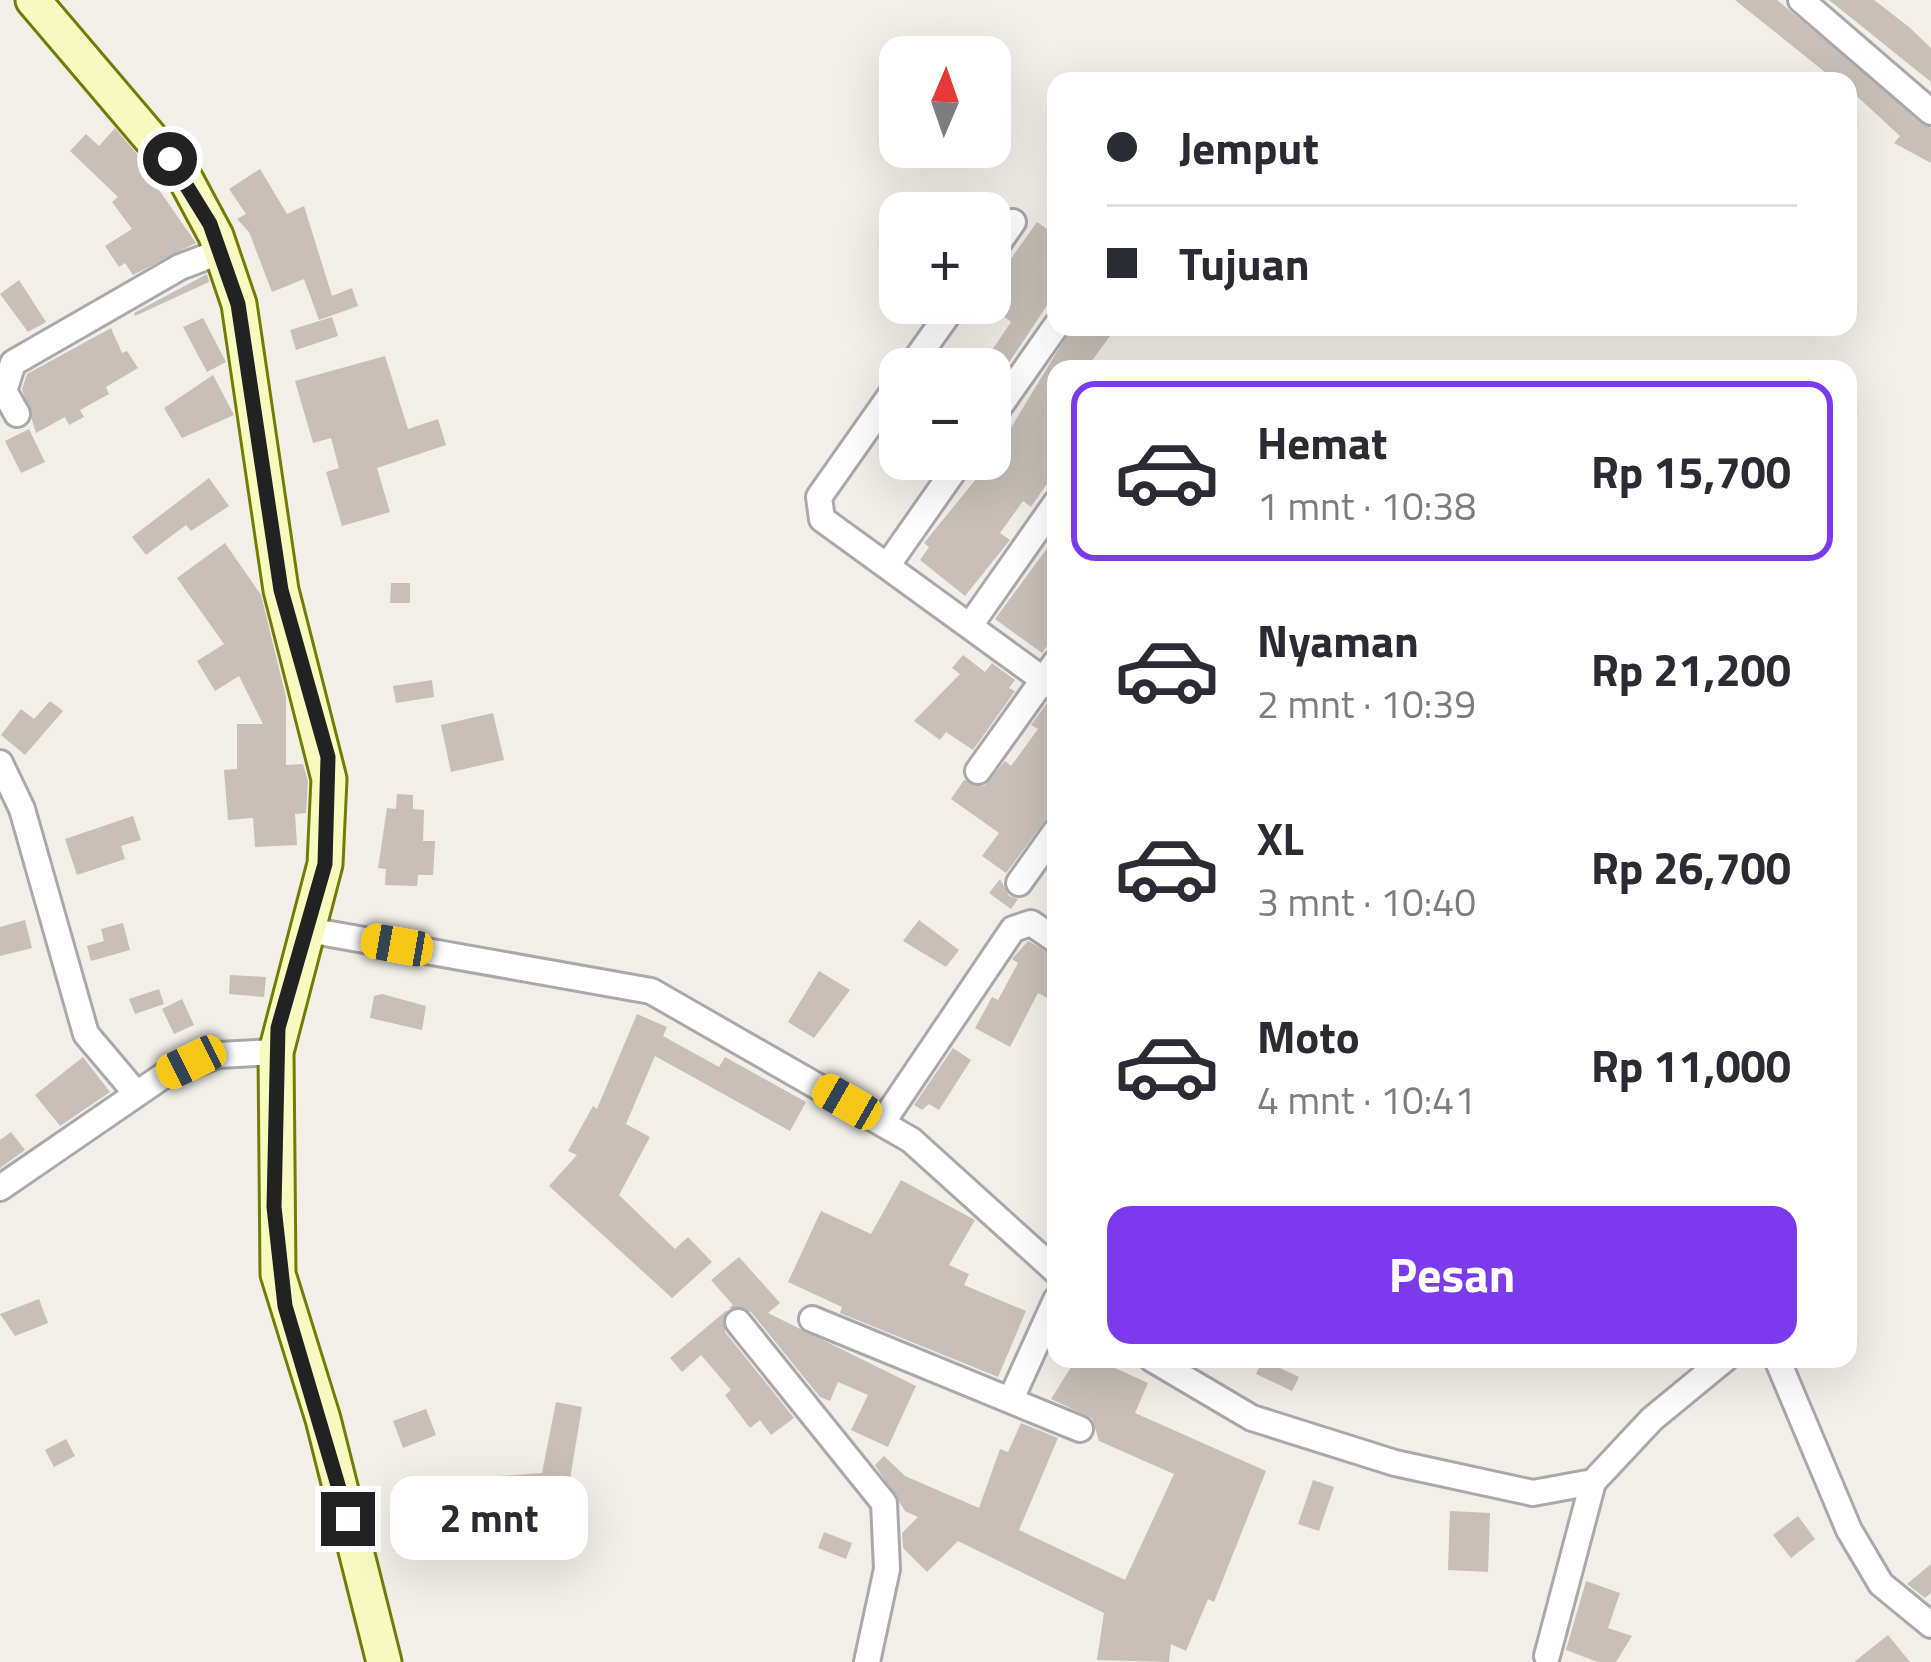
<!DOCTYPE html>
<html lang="id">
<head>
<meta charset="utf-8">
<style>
	:root { --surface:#fff; --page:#f2f2f3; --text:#2b2b33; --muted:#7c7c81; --line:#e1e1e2; --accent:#7c3aed }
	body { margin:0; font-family:"Titillium Web",sans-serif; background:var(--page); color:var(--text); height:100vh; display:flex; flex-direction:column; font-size:45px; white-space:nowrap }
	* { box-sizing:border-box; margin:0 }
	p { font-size:39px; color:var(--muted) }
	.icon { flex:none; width:66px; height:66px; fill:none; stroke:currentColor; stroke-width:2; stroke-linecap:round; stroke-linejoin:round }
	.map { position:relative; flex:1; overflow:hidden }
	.panel { position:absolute; left:1047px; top:360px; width:810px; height:1008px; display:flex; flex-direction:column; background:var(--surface); border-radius:24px; box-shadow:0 12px 48px #0002 }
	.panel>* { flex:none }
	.guide { position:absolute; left:1047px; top:72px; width:810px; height:264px; border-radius:24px; box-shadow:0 12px 48px #0002; display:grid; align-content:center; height:264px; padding:0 60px; background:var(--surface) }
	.needle { width:78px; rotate:2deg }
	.controls { position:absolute; left:879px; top:36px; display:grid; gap:24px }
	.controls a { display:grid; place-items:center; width:132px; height:132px; border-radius:24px; background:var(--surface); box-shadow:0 12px 48px #0002; font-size:60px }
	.end { position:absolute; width:54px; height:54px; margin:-27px; border:15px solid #222; background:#fff; box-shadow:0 0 0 6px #fff }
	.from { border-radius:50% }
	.bubble { position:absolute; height:84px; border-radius:24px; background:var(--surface); box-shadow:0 12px 48px #0002; font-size:39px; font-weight:700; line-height:84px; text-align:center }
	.car { position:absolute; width:36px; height:72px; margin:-36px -18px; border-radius:15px; box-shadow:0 0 9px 3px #0007; background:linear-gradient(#f5c518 24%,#345 0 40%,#f5c518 0 76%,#345 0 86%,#f5c518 0) }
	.guide b { display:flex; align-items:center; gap:42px; height:114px; font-size:45px }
	.guide b+b { border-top:3px solid var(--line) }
	.guide i { width:30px; height:30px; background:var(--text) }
	ul { padding:21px 0 0; list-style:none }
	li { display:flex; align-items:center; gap:36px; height:180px; margin:0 24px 18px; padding:0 36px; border:6px solid transparent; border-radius:24px }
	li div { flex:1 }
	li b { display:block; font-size:45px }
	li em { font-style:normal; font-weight:700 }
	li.selected { border-color:var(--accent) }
	li>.icon { width:108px; height:108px; stroke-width:1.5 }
	.action { display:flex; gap:24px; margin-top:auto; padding:24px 60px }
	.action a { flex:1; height:138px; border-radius:24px; background:var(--accent); color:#fff; font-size:48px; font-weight:700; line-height:138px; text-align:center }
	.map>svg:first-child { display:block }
	.building { fill:#c7bfb8 }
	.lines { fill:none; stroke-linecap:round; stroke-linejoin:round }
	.street-casing { stroke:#a9a9a9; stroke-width:30 }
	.secondary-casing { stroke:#707d05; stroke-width:39 }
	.street { stroke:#fff; stroke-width:24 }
	.secondary { stroke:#f7fabf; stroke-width:33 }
	.route { stroke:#222; stroke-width:15 }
</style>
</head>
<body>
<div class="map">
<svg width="1931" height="1662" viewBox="0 0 1931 1662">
	<rect width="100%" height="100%" fill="#f2efe9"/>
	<path class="building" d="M 1735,0 L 1777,0 L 1931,128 L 1931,163 L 1894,143 L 1900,136 L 1848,88 L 1848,81 L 1826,73 Z
		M 1829,0 L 1874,0 L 1909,27 L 1931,48 L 1931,82 Z
		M 115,128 L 162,184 L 157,187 L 196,243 L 133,275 L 125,263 L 119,267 L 105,246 L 132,229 L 112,202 L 118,197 L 70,151 L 86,134 L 99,146 Z
		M 260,169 L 287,214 L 304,206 L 332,296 L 352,288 L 358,306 L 319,320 L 304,279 L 272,292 L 249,232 L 237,219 L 246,214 L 229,189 Z
		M 1037,222 L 1056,235 L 1056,292 L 990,391 L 990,369 L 969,369 L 981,351 L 988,356 L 1011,322 L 990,305 L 990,288 Z
		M 207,274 L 209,282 L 135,316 L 134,313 Z
		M 19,280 L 46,322 L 28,332 L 0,294 Z
		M 332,317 L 338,336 L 296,350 L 290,330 Z
		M 203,318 L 226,362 L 207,372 L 183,327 Z
		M 1072,327 L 1097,327 L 1110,336 L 1086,369 L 1056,369 L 1056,487 L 1046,485 L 1031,507 L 1023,501 L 1000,533 L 1010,540 L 965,596 L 920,560 L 929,547 L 924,543 L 990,462 Z
		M 111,328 L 122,353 L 127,351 L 138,368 L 106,387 L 109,394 L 80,410 L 84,417 L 69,425 L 65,417 L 36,433 L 22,389 L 27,374 Z
		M 385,356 L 408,429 L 438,419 L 446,445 L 377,468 L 390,512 L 342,526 L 326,472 L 339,468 L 331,438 L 313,443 L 295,381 Z
		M 213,375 L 234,415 L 182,438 L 164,408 Z
		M 29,429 L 45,462 L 21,473 L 5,441 Z
		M 209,478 L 229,506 L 191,531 L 186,525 L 146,555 L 132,537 Z
		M 1056,536 L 1056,634 L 1042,653 L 995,619 Z
		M 225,543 L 261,595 L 286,697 L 286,765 L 303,764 L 308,781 L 306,813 L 295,814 L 297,845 L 255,847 L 253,818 L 228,820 L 224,770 L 237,769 L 237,724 L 263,724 L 239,676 L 215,691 L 197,661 L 224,644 L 177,578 Z
		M 391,583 L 410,583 L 410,603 L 390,603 Z
		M 963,655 L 985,672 L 992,663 L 1015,680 L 1009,688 L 1015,691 L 973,750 L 946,732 L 940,740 L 914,721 L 960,674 L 952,668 Z
		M 432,680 L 434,697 L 396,703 L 393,686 Z
		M 50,701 L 63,711 L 25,755 L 1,735 L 21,709 L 34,719 Z
		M 1047,703 L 1056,705 L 1056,806 L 1006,873 L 982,856 L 999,833 L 951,799 L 964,780 L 984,786 L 1005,761 L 1011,766 L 1038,729 L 1031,725 Z
		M 493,713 L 504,760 L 451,772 L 441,725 Z
		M 397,794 L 413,795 L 413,809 L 424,810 L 423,841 L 435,841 L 433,875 L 418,875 L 417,886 L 385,885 L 386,869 L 378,868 L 387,808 L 396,809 Z
		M 133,816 L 141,840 L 121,846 L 125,859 L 77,875 L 65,839 Z
		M 1000,879 L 1009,896 L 1018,899 L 1011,909 L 989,893 Z
		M 25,920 L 32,948 L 0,956 L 0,927 Z
		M 919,920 L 959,950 L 946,967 L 903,941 Z
		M 123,923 L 130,950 L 91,961 L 87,946 L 104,941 L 101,929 Z
		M 1028,941 L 1056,956 L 1056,1003 L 1038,993 L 1010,1047 L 975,1028 L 992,997 L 998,1000 L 1018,963 L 1012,959 Z
		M 819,971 L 850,990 L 814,1038 L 788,1022 Z
		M 230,975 L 266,977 L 264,997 L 229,994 Z
		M 159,989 L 164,1004 L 135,1014 L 129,999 Z
		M 382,994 L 426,1006 L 422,1030 L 370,1018 L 374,996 Z
		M 182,999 L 194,1025 L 174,1034 L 162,1009 Z
		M 637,1014 L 667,1027 L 663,1036 L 719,1067 L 725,1057 L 806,1102 L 790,1131 L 655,1056 L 626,1124 L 650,1137 L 619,1195 L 675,1249 L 688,1237 L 712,1262 L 672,1298 L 549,1186 L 577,1155 L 568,1151 L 593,1106 L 597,1109 Z
		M 953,1048 L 971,1060 L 939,1110 L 929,1104 L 922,1110 L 914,1105 Z
		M 83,1057 L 110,1092 L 60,1126 L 35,1095 Z
		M 11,1132 L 25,1150 L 0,1168 L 0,1140 Z
		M 901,1180 L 975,1220 L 949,1265 L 969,1274 L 964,1285 L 1026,1311 L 998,1377 L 840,1313 L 842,1307 L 788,1282 L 821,1211 L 871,1234 Z
		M 739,1257 L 780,1303 L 768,1313 L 916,1386 L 888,1447 L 851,1430 L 868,1395 L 838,1382 L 830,1401 L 820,1397 L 751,1312 L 729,1308 L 733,1305 L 711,1280 Z
		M 39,1299 L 48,1323 L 15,1336 L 0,1314 Z
		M 727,1310 L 725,1332 L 794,1418 L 771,1435 L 760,1420 L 750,1428 L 725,1395 L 731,1390 L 701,1355 L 682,1372 L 670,1358 Z
		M 1076,1359 L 1095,1359 L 1148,1383 L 1135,1413 L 1266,1471 L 1214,1602 L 1208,1599 L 1186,1651 L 1171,1644 L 1169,1662 L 1097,1660 L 1104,1613 L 958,1541 L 927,1572 L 903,1548 L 902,1533 L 918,1517 L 905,1511 L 875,1465 L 884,1456 L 905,1476 L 979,1508 L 1000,1449 L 1008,1452 L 1021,1423 L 1058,1438 L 1019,1530 L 1125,1580 L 1174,1474 L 1099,1441 L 1092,1418 L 1051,1399 Z
		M 1263,1359 L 1282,1359 L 1278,1367 L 1299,1377 L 1292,1391 L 1256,1374 Z
		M 556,1402 L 582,1407 L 567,1497 L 534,1493 L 474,1498 L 472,1478 L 542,1473 Z
		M 426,1409 L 436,1435 L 403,1448 L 393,1421 Z
		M 66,1439 L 75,1456 L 54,1467 L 45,1450 Z
		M 1313,1480 L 1334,1487 L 1319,1531 L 1298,1524 Z
		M 1450,1511 L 1490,1513 L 1488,1572 L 1448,1570 Z
		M 1798,1516 L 1815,1539 L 1791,1558 L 1773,1535 Z
		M 824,1532 L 852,1543 L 846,1559 L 818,1548 Z
		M 1931,1564 L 1931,1593 L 1925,1598 L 1907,1584 Z
		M 1586,1581 L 1620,1593 L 1608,1628 L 1632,1636 L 1616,1662 L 1598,1662 L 1566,1650 Z
		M 1888,1635 L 1910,1662 L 1854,1662 Z"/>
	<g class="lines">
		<defs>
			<path id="street" d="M 1801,0 L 1931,112
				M 990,255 L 1013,222
				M 909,369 L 956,303
				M 900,382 L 819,497 L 822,519 L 1056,689
				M 17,414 L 4,391 L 13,363 L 180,267 L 222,251
				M 990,420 L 1056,326
				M 887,566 L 962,459
				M 971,624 L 1056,503
				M 0,763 L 22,809 L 86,1034 L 135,1092
				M 978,771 L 1056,662
				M 1019,883 L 1056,831
				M 308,930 L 651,991 L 911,1140 L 1056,1271
				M 882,1123 L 1013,929 L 1031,923 L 1056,940
				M 0,1188 L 163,1076 L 218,1055 L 276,1052
				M 812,1319 L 1080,1429
				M 738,1322 L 884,1503 L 887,1569 L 867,1662
				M 1152,1359 L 1252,1418 L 1395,1463 L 1533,1493 L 1593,1482 L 1652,1419 L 1725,1359
				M 1777,1359 L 1849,1530 L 1881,1584 L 1931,1625
				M 1011,1399 L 1056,1300
				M 1547,1656 L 1593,1482"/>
			<path id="secondary" d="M 33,0 L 186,180 L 216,236 L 239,304 L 281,590 L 329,779 L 325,864 L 276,1052 L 278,1274 L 323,1419 L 384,1662"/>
		</defs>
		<use href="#street" class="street-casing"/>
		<use href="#secondary" class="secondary-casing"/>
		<use href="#street" class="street"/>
		<use href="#secondary" class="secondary"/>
	</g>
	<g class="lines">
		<path class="route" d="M 170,159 L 210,224 L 238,304 L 281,590 L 328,757 L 325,864 L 278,1028 L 274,1207 L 285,1306 L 348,1519"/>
	</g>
</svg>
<div class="controls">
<a><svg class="needle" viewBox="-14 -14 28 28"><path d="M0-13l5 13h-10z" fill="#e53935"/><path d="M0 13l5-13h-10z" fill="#7c7c81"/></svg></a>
<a>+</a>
<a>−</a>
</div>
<i class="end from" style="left:170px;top:159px"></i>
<i class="end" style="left:348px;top:1519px"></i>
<div class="bubble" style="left:390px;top:1476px;width:198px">2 mnt</div>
<i class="car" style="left:397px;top:945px;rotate:280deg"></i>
<i class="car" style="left:191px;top:1062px;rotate:244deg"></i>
<i class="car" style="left:847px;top:1102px;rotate:300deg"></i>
<div class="guide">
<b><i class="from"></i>Jemput</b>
<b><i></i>Tujuan</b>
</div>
<section class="panel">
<ul>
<li class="selected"><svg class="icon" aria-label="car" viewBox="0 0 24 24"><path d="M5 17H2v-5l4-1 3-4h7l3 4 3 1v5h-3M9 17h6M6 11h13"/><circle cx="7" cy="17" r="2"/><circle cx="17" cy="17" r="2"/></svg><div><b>Hemat</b><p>1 mnt · 10:38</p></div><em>Rp 15,700</em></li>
<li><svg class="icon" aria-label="car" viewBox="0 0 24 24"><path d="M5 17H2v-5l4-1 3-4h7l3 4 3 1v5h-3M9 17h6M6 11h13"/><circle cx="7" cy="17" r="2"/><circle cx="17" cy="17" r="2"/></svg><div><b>Nyaman</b><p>2 mnt · 10:39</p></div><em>Rp 21,200</em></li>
<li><svg class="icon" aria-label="car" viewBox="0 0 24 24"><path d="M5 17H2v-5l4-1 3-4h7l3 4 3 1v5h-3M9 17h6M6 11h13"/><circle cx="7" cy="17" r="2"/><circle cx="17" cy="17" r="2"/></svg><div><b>XL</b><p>3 mnt · 10:40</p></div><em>Rp 26,700</em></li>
<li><svg class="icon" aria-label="car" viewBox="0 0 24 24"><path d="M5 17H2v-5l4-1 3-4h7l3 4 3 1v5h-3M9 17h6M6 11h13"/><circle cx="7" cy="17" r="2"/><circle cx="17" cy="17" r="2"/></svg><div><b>Moto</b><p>4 mnt · 10:41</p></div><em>Rp 11,000</em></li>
</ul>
<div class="action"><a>Pesan</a></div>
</section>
</div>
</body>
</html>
